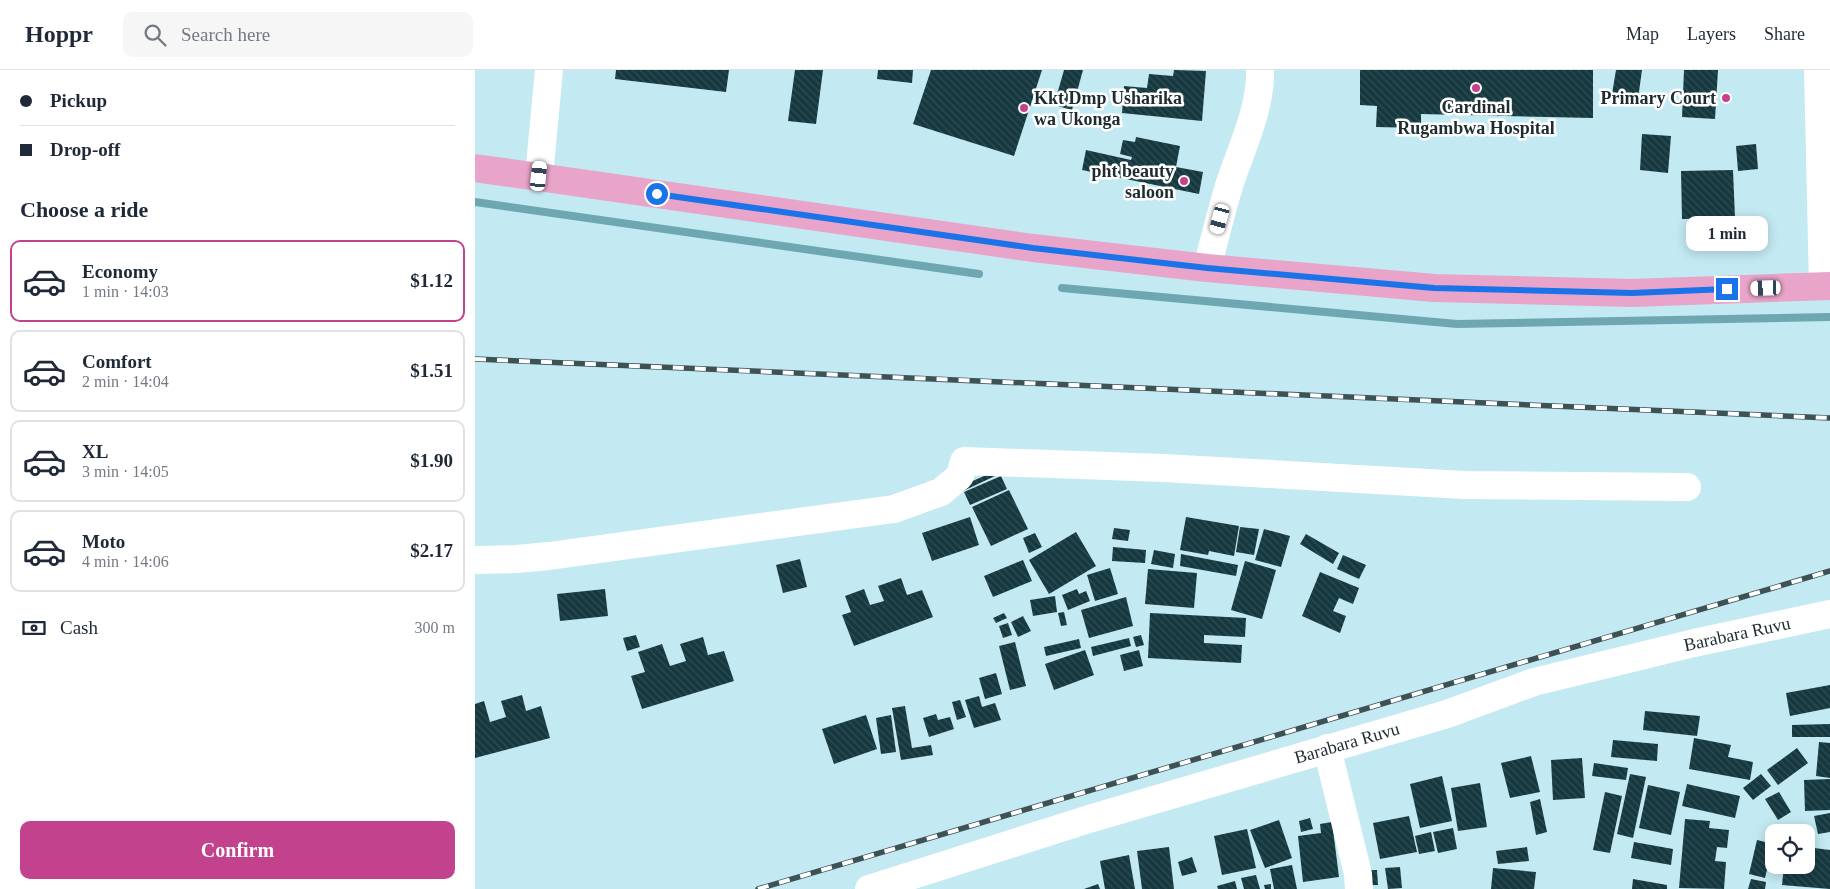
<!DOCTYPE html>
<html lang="en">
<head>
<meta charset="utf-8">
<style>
	:root { --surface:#fff; --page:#f6f6f7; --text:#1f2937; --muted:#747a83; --line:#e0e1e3; --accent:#c2428d }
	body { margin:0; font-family:Georgia,serif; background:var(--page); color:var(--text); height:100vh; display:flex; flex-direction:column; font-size:19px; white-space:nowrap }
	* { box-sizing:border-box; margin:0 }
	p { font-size:16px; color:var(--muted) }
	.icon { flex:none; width:28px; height:28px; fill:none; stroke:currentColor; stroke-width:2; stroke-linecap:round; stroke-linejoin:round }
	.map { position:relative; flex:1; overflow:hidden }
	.side { display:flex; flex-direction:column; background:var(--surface); width:475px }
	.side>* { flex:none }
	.guide { display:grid; align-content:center; height:110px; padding:0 20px; background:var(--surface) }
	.tools { position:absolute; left:1290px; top:754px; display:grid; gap:10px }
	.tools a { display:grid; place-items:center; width:50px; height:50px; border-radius:10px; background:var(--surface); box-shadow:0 2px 12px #0003; font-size:25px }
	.end { position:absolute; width:22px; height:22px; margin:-11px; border:6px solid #1a73e8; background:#fff; box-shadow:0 0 0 2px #fff }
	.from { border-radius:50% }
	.bubble { position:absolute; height:35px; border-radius:10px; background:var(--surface); box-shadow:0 2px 12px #0003; font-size:16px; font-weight:700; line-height:35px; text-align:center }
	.car { position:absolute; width:15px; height:30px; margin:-15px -8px; border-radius:6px; box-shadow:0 0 4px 1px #0007; background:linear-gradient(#fff 24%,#345 0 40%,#fff 0 76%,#345 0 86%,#fff 0) }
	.guide b { display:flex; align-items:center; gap:18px; height:48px; font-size:19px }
	.guide b+b { border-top:1px solid var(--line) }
	.guide i { width:12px; height:12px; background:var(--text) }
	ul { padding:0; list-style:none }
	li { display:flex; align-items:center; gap:15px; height:82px; margin:0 10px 8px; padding:0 10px; border:2px solid var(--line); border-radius:10px }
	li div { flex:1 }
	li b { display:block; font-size:19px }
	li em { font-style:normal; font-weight:700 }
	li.active { border-color:var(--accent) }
	li>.icon { width:45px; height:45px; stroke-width:1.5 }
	h2 { padding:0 20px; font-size:22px; line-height:60px }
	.pay { display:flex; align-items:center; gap:12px; height:55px; padding:0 20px; font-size:19px }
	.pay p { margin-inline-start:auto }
	.primary-button { display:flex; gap:10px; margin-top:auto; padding:10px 20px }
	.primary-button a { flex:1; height:58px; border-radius:10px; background:var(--accent); color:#fff; font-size:20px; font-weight:700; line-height:58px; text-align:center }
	header { display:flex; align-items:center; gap:30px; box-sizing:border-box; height:70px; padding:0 25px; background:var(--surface); border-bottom:1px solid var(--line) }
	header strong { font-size:24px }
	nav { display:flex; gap:28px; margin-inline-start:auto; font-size:18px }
	.search { width:350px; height:45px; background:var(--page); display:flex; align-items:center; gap:12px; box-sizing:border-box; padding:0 18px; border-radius:10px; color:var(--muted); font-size:19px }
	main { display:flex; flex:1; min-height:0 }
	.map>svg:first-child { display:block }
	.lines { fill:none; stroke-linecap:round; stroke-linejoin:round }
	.stream { stroke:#6ea6b2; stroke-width:8 }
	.building { fill:url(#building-back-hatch) }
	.minor { stroke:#fff; stroke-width:28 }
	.major { stroke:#e8a4c9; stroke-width:28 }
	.rail-casing { stroke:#3e5155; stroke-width:5.5 }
	.rail { stroke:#fff; stroke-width:4; stroke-dasharray:11; stroke-linecap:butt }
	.route { stroke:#1a73e8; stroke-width:6 }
	.poi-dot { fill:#c2428d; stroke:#fff; stroke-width:2 }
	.labels { text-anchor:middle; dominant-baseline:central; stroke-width:5; stroke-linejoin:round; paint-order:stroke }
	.poi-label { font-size:18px; font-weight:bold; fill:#1e2c2f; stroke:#fff; text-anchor:end }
	.street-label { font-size:18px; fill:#1e2c2f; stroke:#fff }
</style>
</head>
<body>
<header>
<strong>Hoppr</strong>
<div class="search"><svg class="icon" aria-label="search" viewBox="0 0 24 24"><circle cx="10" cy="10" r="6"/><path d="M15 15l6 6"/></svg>Search here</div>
<nav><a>Map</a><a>Layers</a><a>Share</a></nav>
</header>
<main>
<section class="side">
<div class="guide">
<b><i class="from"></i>Pickup</b>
<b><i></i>Drop-off</b>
</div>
<h2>Choose a ride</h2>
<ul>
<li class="active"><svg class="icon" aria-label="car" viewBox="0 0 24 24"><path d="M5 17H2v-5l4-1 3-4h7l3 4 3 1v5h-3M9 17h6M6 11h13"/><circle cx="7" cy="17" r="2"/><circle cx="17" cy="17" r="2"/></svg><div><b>Economy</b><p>1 min · 14:03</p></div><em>$1.12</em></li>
<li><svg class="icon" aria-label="car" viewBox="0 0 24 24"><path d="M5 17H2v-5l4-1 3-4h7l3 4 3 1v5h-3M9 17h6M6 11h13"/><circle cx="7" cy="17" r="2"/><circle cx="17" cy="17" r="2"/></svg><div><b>Comfort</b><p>2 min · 14:04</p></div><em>$1.51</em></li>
<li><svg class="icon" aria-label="car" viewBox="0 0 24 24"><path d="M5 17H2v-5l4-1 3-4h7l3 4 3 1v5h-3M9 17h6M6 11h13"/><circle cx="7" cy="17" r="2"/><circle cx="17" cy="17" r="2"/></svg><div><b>XL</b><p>3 min · 14:05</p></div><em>$1.90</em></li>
<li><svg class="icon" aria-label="car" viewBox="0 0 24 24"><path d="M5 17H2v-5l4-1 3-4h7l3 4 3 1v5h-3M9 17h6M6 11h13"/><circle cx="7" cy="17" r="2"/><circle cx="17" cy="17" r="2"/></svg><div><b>Moto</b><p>4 min · 14:06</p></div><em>$2.17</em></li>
</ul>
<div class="pay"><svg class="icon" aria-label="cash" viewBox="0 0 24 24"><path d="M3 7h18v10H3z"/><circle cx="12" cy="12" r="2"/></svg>Cash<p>300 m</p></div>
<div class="primary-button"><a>Confirm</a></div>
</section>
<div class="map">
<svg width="1355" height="819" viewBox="0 0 1355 819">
	<defs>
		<pattern id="building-back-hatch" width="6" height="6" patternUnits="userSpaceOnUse" patternTransform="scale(1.25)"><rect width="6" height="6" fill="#163940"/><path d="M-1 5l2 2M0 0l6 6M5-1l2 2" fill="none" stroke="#2f4d53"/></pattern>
	</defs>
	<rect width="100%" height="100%" fill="#c3e9f2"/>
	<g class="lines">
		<path class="stream" d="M 0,132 L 504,204
			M 587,218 L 982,254 L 1355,247"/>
	</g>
	<path class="building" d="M 141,0 L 254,0 L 251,22 L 140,9 Z
		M 320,0 L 348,0 L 341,54 L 313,51 Z
		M 403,0 L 438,0 L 437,13 L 402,9 Z
		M 456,0 L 567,0 L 539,86 L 438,54 Z
		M 589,0 L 608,0 L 597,40 L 579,35 Z
		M 699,0 L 731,1 L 727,51 L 647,43 L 649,16 L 672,18 L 674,4 L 698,6 Z
		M 885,0 L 1118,0 L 1118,48 L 946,44 L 946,58 L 901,57 L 902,36 L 885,35 Z
		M 1141,0 L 1167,0 L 1163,29 L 1137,24 Z
		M 1209,0 L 1243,0 L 1240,49 L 1207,47 Z
		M 1167,64 L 1196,66 L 1193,103 L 1165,100 Z
		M 661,67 L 705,76 L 701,97 L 728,102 L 724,124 L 607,100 L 611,80 L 656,90 L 657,87 L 645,84 L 648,70 L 660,72 Z
		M 1281,74 L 1283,99 L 1263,101 L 1261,76 Z
		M 1258,100 L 1260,148 L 1207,149 L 1206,101 Z
		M 518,402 L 520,406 L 486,422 L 484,417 Z
		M 526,406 L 532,419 L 495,435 L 489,422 Z
		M 534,420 L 553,459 L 516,476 L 497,437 Z
		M 495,447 L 504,475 L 457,491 L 447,463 Z
		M 711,447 L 764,456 L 759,486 L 734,481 L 733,485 L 705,480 Z
		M 765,457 L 784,459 L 779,485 L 761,482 Z
		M 639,458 L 655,460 L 653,471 L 637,469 Z
		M 789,459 L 815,466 L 806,497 L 780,490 Z
		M 601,462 L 621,496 L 574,524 L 554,490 Z
		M 560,463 L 567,477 L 554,483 L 548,468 Z
		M 831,464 L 864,483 L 858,494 L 825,474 Z
		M 638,477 L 671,480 L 670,493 L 637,491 Z
		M 679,480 L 700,484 L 698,498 L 676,494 Z
		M 706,484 L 763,495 L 761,506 L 705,496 Z
		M 868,485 L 891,495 L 884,509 L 862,499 Z
		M 325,489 L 332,517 L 308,523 L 301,495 Z
		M 548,490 L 557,511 L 518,527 L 509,506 Z
		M 770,491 L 801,500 L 787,549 L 756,540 Z
		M 635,498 L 643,524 L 620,531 L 612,505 Z
		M 673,499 L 722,503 L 719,538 L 670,534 Z
		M 845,502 L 884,518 L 878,534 L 864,528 L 858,541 L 871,546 L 865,563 L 827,546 Z
		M 426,508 L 432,525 L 447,520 L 458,547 L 379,576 L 367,545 L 376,542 L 370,526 L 389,519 L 395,535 L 409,531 L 403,516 Z
		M 130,519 L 133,546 L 85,551 L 82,524 Z
		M 602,519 L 604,524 L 611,521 L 615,531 L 593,540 L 587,525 Z
		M 580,526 L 582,542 L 558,546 L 555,530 Z
		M 651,527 L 658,556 L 614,568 L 606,540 Z
		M 589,542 L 592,555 L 586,556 L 583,543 Z
		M 529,543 L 532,548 L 521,553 L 518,548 Z
		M 675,543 L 771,548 L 770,567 L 729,565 L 729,573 L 767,575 L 766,593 L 673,588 Z
		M 548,546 L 556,561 L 543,567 L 536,552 Z
		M 533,553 L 537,565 L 528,568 L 524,556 Z
		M 161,565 L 165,577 L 152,581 L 148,568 Z
		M 666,565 L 669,575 L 661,577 L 658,567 Z
		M 228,567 L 233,585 L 249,581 L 259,611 L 167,639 L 156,606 L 170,602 L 163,582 L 187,574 L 195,596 L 211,591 L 205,574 Z
		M 654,568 L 656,576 L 618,586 L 616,577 Z
		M 604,569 L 606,578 L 571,586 L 569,577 Z
		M 540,572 L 551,616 L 535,620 L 524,576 Z
		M 610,580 L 619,605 L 579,620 L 570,594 Z
		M 664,580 L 668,596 L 649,601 L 645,585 Z
		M 521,603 L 527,624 L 510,629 L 504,608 Z
		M 1355,615 L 1355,638 L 1315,646 L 1311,623 Z
		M 47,625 L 51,641 L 66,636 L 75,668 L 0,688 L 0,634 L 9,631 L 15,652 L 31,647 L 26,631 Z
		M 504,626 L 507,637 L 520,633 L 526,650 L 499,658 L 490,630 Z
		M 485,630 L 491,647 L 482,650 L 477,632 Z
		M 430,636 L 437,678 L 456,675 L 458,685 L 426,690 L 417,638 Z
		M 1170,641 L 1225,646 L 1222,666 L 1168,660 Z
		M 461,644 L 463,650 L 475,647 L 479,659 L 454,667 L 448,648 Z
		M 391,645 L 402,679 L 359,694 L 347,659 Z
		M 416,645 L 421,682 L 406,684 L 401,648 Z
		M 1355,654 L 1355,667 L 1317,667 L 1317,655 Z
		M 1219,668 L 1256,675 L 1253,687 L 1278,692 L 1275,710 L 1214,699 Z
		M 1138,670 L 1183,674 L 1182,691 L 1136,687 Z
		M 1344,672 L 1355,673 L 1355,708 L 1341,706 Z
		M 1322,678 L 1333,693 L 1303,715 L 1292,700 Z
		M 1056,686 L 1065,722 L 1035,728 L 1026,693 Z
		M 1107,688 L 1110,728 L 1078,730 L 1076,690 Z
		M 1119,693 L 1153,698 L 1151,710 L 1117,706 Z
		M 1155,704 L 1171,707 L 1158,768 L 1142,764 Z
		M 1286,704 L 1296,716 L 1278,730 L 1268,718 Z
		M 967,706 L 977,751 L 945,758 L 935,714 Z
		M 1355,709 L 1355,740 L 1330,741 L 1329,710 Z
		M 1005,713 L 1012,757 L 983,761 L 976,718 Z
		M 1212,714 L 1265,726 L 1260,748 L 1207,736 Z
		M 1173,715 L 1205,722 L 1196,765 L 1164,758 Z
		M 1130,722 L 1147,726 L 1135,783 L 1118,780 Z
		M 1304,722 L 1316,742 L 1303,750 L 1290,729 Z
		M 1065,729 L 1072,762 L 1061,765 L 1055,732 Z
		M 1355,743 L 1355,762 L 1343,764 L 1339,746 Z
		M 934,746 L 942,782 L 905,789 L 898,753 Z
		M 835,748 L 838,759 L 826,762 L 824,751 Z
		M 1210,749 L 1235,751 L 1234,758 L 1254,760 L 1252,778 L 1242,777 L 1240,791 L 1251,792 L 1249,819 L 1204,818 Z
		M 804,750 L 817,788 L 790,798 L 775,760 Z
		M 857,752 L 864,807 L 828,812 L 823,766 L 846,763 L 845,754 Z
		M 978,758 L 982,779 L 963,783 L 958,762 Z
		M 772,759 L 781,798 L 747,805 L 739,766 Z
		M 956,762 L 960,781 L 944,784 L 940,766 Z
		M 1282,770 L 1298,774 L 1290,808 L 1274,804 Z
		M 1159,772 L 1198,779 L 1196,795 L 1156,788 Z
		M 694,777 L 699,819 L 667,819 L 662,781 Z
		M 1052,777 L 1054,791 L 1023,794 L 1021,781 Z
		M 1331,777 L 1355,780 L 1355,819 L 1307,815 L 1309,795 L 1331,795 Z
		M 654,785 L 660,819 L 630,819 L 625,791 Z
		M 717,787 L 722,802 L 707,806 L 703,792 Z
		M 817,795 L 822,819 L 799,819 L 795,799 Z
		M 925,797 L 927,818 L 913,819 L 910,798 Z
		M 1018,798 L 1061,802 L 1059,819 L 1016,819 Z
		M 890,800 L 902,800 L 903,815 L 890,815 Z
		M 781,805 L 785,819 L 769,819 L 766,808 Z
		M 1158,809 L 1192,815 L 1192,819 L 1157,819 Z
		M 1276,809 L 1291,812 L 1290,819 L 1273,819 Z
		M 760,811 L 762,819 L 743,819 L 742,816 Z
		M 623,814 L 625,819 L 609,819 Z
		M 796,814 L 796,819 L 790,819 L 789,815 Z"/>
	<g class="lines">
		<path class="minor" d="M 1343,0 L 1348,216
			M 64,106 L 74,0
			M 732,198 C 739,171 746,143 754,116 C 766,78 786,40 785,0
			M 0,490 L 42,489 L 74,486 L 419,439 L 466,422 L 485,406 L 489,391 L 689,398 L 989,415 L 1212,417
			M 852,678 L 883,804 L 884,819
			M 394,819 L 614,749 L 972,644 L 1059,612 L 1219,573 L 1355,544"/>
		<path class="major" d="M 0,98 L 558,178 L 732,198 L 959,218 L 1157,223 L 1355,216"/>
		<defs>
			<path id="rail" d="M 0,289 L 1355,348
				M 283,819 L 1355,501"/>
		</defs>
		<use href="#rail" class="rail-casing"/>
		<use href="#rail" class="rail"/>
	</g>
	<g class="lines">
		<path class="route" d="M 182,124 L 558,178 L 732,198 L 959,218 L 1157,223 L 1252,219"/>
	</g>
	<g class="poi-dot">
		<circle cx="1001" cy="18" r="5"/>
		<circle cx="1251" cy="28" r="5"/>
		<circle cx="549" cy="38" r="5"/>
		<circle cx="709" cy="111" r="5"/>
	</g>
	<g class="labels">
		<g class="poi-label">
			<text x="559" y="28" text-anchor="start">Kkt Dmp Usharika<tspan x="559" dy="21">wa Ukonga</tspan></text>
			<text x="1241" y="28">Primary Court</text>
			<text x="1001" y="37" text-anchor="middle">Cardinal<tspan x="1001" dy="21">Rugambwa Hospital</tspan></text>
			<text x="699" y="101">pht beauty<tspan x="699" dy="21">saloon</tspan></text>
		</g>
		<g class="street-label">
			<text transform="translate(1262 564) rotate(-12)">Barabara Ruvu</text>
			<text transform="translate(872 673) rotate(-16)">Barabara Ruvu</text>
		</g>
	</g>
</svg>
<div class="tools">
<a><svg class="icon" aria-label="locate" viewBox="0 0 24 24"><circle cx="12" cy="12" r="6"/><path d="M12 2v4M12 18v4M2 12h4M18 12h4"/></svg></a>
</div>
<i class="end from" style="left:182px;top:124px"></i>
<i class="end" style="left:1252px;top:219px"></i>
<div class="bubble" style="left:1211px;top:146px;width:82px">1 min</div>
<i class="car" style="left:64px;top:106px;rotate:6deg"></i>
<i class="car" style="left:745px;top:149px;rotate:195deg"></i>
<i class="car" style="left:1291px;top:218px;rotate:268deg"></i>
</div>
</main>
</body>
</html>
